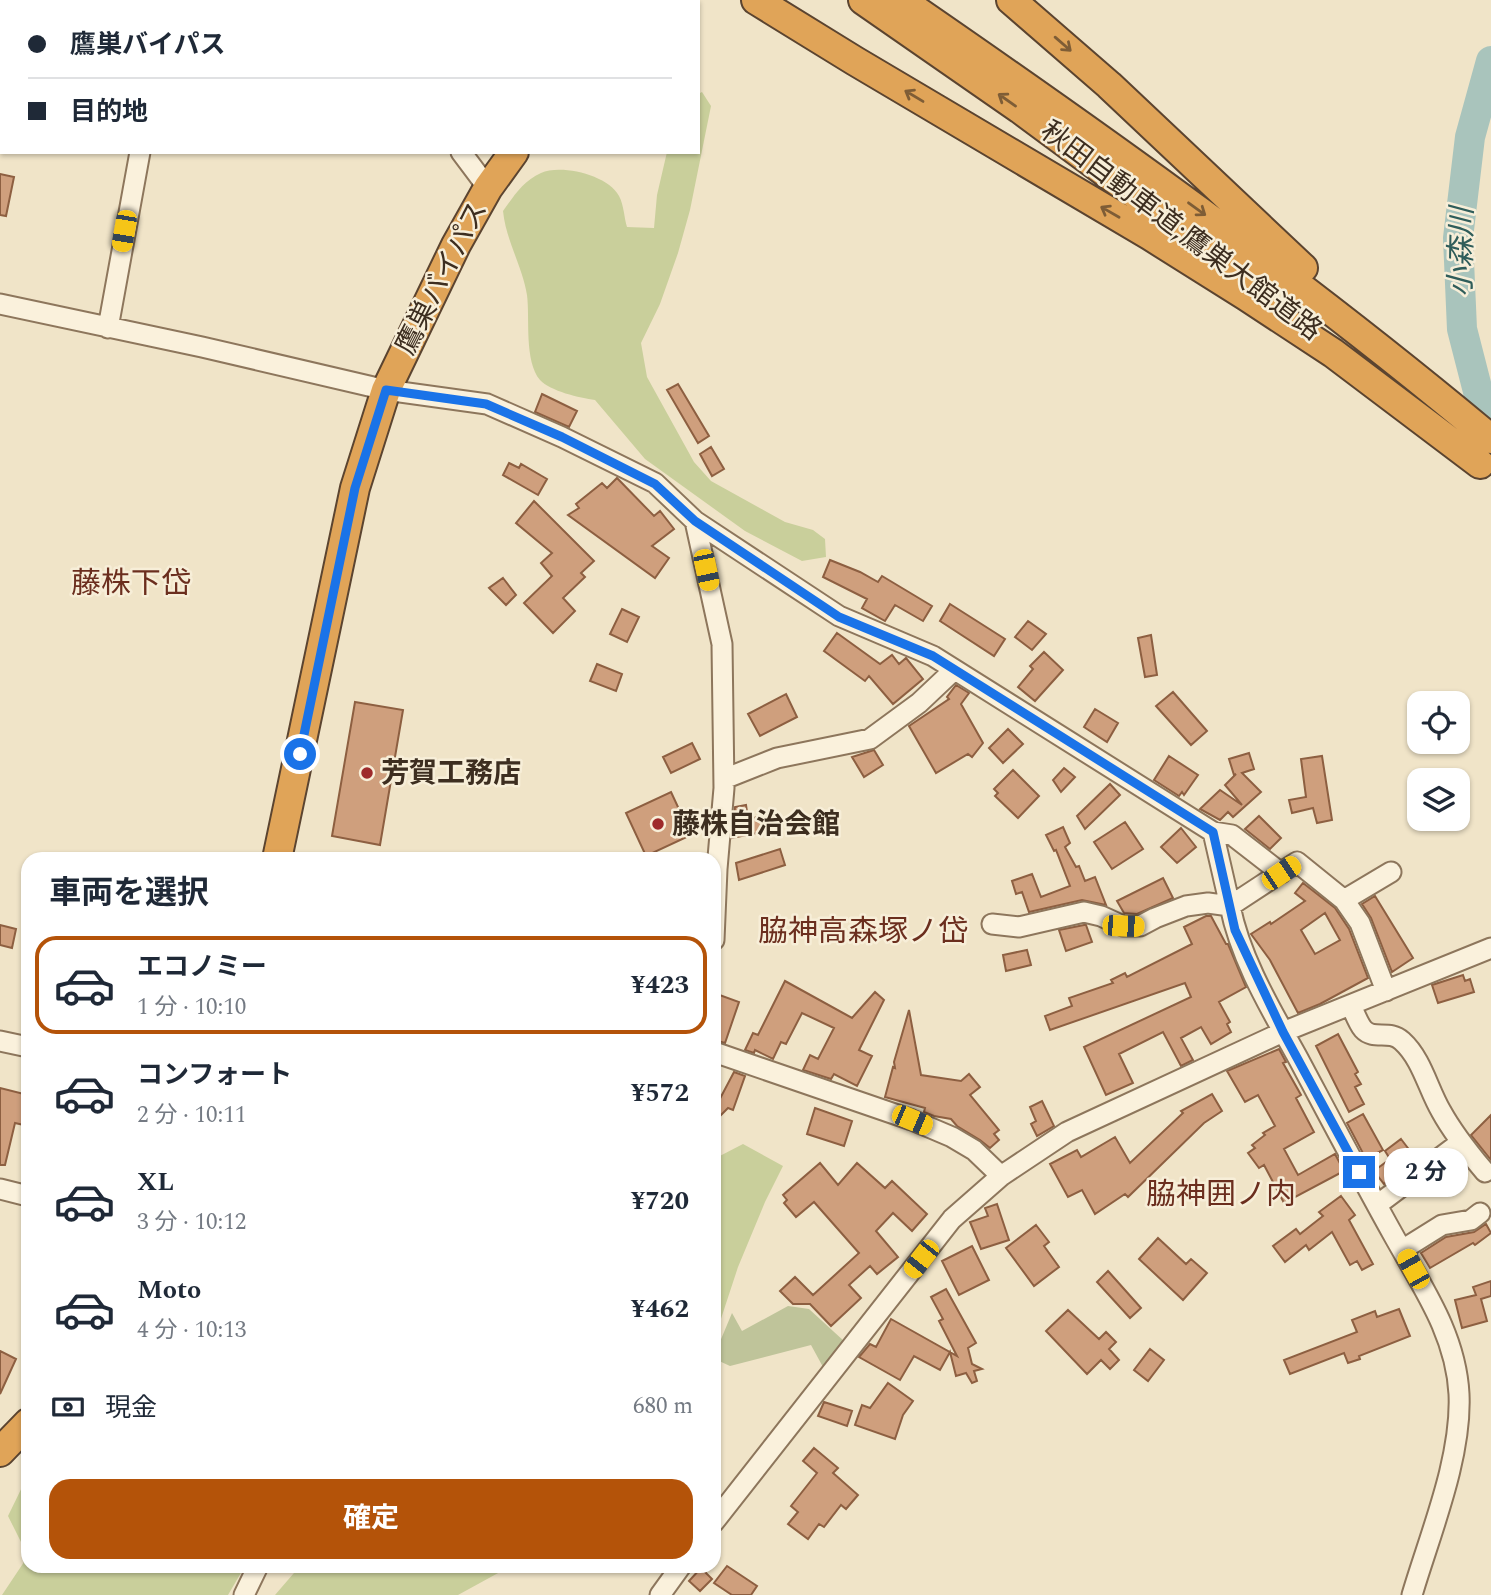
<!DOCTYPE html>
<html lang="ja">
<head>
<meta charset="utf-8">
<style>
	:root { --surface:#fff; --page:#f2f2f3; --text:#1f2937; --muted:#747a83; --line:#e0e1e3; --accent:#b45309 }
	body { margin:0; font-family:Spectral,"Noto Sans JP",serif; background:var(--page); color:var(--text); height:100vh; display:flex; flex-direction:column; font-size:26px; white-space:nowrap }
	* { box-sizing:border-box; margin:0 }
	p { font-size:23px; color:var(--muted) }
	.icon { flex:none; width:38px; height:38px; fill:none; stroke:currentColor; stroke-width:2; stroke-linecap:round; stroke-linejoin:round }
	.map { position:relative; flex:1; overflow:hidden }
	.side { position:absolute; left:21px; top:852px; width:700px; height:721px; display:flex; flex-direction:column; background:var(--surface); border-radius:21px; box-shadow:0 2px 5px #0004 }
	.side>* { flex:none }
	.hud { position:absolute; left:0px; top:0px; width:700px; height:154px; box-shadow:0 2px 5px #0004; display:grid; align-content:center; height:154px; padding:0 28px; background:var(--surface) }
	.tools { position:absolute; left:1407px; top:691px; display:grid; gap:14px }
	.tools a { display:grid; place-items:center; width:63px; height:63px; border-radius:14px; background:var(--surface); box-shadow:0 2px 5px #0004; font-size:35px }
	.end { position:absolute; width:32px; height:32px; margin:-16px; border:9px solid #1a73e8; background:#fff; box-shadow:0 0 0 4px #fff }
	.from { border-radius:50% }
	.bubble { position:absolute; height:49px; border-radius:21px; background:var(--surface); box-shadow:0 2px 5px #0004; font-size:23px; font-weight:700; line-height:49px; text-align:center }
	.car { position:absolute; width:21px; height:42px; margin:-21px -10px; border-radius:9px; box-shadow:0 0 5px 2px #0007; background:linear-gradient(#f5c518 24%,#345 0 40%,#f5c518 0 76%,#345 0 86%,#f5c518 0) }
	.hud b { display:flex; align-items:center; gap:24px; height:66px; font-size:26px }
	.hud b+b { border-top:2px solid var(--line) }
	.hud i { width:18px; height:18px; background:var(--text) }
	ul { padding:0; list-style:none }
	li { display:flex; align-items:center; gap:21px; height:98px; margin:0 14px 10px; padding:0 14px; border:4px solid transparent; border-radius:21px }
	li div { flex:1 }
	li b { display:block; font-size:26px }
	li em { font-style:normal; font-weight:700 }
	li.active { border-color:var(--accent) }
	li>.icon { width:63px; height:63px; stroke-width:1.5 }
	h2 { padding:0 28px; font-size:32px; line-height:84px }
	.pay { display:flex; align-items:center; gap:18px; height:77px; padding:0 28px; font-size:26px }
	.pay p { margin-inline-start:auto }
	.button { display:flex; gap:14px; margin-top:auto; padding:14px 28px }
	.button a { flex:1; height:80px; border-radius:21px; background:var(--accent); color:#fff; font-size:28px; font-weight:700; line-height:80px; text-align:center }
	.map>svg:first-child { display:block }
	.green { fill:#c9cf9b }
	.cemetery { fill:#bfc49a }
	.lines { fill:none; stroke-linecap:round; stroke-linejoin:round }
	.river { stroke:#a9c4bc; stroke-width:30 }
	.building { fill:#cf9f7d; stroke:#8d5f41; stroke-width:2; fill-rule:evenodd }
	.minor-casing { stroke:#8d765c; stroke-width:23 }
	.highway-casing { stroke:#5b4430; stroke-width:32 }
	.minor { stroke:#faf1dc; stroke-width:19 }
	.highway { stroke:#e0a458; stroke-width:28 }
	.oneway { stroke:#7e5d36 }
	.route { stroke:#1a73e8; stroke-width:9 }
	.poi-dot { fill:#9e2a2b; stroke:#f7eed8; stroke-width:2.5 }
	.labels { text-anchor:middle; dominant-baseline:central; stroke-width:5; stroke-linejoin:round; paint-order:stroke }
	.street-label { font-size:28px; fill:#3d2e20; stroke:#f7eed8 }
	.poi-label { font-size:28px; font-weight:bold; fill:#3d2e20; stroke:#f7eed8; text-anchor:start }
	.water-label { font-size:30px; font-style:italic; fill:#2f5d5a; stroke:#f7eed8 }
	.neighbourhood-label { font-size:30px; fill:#6b2e1e; stroke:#f7eed8 }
</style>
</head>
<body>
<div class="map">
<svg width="1491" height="1595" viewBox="0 0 1491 1595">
	<rect width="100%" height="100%" fill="#f0e4c8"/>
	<path class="green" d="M 702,92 L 711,106 L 690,210 L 678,253 L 660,304 L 641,343 L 647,377 L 694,462 L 711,481 L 785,522 L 813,530 L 825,539 L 826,557 L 802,561 L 745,531 L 645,459 L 595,400 C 580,398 550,391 540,380 C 524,361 530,318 527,295 C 522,265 506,241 503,211 C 514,196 523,181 541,173 C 561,164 608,175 619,196 C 624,205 624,218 627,227 L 654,228 L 657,195 L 667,152 L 698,152 L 698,94 Z
		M 743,1144 L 783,1166 L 765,1202 L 738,1267 L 714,1340 L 714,1159 Z
		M 28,1475 L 28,1566 L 245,1566 L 228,1595 L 2,1595 L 28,1556 L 8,1516 Z
		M 300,1566 L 511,1566 L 458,1595 L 275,1595 Z"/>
	<path class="cemetery" d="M 788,1306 L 809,1309 L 845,1342 L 823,1367 L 811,1345 L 730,1366 L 717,1360 L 719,1344 L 732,1313 L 742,1331 Z"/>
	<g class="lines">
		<path class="river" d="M 1491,61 L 1470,137 L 1458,238 L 1462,329 L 1491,442"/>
	</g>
	<path class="building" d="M 0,174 L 14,177 L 6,216 L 0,215 Z
		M 678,384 L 709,436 L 698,443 L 667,390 Z
		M 542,394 L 577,411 L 569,427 L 535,412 Z
		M 711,447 L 724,469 L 712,476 L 700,454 Z
		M 509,463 L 519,468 L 521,464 L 547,479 L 538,495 L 503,475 Z
		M 617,478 L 654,516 L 660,511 L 674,529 L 652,546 L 669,558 L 655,578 L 568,515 L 579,508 L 576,504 L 602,483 L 607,488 Z
		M 534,501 L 594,561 L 581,573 L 585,577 L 563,598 L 575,611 L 553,633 L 524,603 L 552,576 L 541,563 L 552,553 L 516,523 Z
		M 830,560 L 860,572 L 878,582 L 882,576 L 932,606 L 923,621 L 895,605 L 885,621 L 862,608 L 867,599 L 823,577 Z
		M 503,578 L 516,595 L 506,605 L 489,588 Z
		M 950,604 L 1005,639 L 994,656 L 940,621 Z
		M 622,609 L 639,617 L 627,642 L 610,634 Z
		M 1028,621 L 1046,634 L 1032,650 L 1015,637 Z
		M 837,633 L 880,664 L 892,655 L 899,664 L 906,658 L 923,679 L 893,704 L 869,676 L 865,681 L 824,651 Z
		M 1151,635 L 1157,675 L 1145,677 L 1138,638 Z
		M 1044,652 L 1063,670 L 1035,701 L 1018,687 L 1033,669 L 1030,666 Z
		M 597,664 L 622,674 L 616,691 L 590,681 Z
		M 956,685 L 969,693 L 961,704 L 983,743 L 972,757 L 968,754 L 936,773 L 909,726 L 949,699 L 947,697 Z
		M 1173,692 L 1207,731 L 1191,745 L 1156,706 Z
		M 786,694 L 797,717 L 760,736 L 748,714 Z
		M 355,702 L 403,710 L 380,845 L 332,836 Z
		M 1095,709 L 1118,723 L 1107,742 L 1084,727 Z
		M 1008,729 L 1023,744 L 1003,763 L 989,748 Z
		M 692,743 L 700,759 L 671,773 L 663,757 Z
		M 874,750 L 883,765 L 864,777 L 852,757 Z
		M 1249,753 L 1254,769 L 1242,773 L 1261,792 L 1233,817 L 1228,812 L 1220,820 L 1200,809 L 1220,790 L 1242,805 L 1225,785 L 1236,774 L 1234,775 L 1229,759 Z
		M 1169,756 L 1198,775 L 1184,795 L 1182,792 L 1179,796 L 1154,780 Z
		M 1322,756 L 1332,820 L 1317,823 L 1313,808 L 1292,813 L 1289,800 L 1306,797 L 1301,759 Z
		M 1064,768 L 1075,777 L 1061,792 L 1053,780 Z
		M 1013,770 L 1039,796 L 1018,818 L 995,796 L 998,793 L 994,789 Z
		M 1110,784 L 1120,795 L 1085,829 L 1077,816 Z
		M 671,792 L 691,835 L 646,856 L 626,813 Z
		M 746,805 L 748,819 L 768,815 L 771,830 L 732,838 L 735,807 Z
		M 1259,816 L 1281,838 L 1270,849 L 1245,829 Z
		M 1125,822 L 1143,849 L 1112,869 L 1094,842 Z
		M 1063,827 L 1070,843 L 1065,847 L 1076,867 L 1079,866 L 1085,881 L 1095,877 L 1106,905 L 1082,900 L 1029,912 L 1022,892 L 1016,894 L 1012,881 L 1032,874 L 1041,897 L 1070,886 L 1056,850 L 1054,851 L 1046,835 Z
		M 1181,828 L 1196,847 L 1177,863 L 1161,847 Z
		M 780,849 L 785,865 L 739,880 L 736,863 Z
		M 1163,878 L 1173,898 L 1137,914 L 1124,913 L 1117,901 Z
		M 1303,883 L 1335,908 L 1349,929 L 1368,978 L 1320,1004 L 1298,1013 L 1270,960 L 1251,934 L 1270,922 L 1271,924 L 1305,901 L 1295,893 ZM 1325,913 L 1340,940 L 1315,954 L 1301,930 Z
		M 1375,896 L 1413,958 L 1392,972 L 1371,918 L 1362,904 Z
		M 1206,916 L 1211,916 L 1226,944 L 1228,944 L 1246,987 L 1219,1002 L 1230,1022 L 1227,1024 L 1231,1032 L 1211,1044 L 1201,1027 L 1181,1038 L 1193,1060 L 1181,1066 L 1163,1032 L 1119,1054 L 1133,1083 L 1106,1095 L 1084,1047 L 1191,997 L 1185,983 L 1050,1030 L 1045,1016 L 1072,1006 L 1069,998 L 1113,983 L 1111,980 L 1125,973 L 1127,977 L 1192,944 L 1184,927 Z
		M 0,925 L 16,929 L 12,948 L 0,945 Z
		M 1084,925 L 1086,925 L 1092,942 L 1066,951 L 1059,930 Z
		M 1027,950 L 1031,965 L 1006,971 L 1003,955 Z
		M 1463,975 L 1465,981 L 1470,979 L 1474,992 L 1438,1003 L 1432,985 Z
		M 785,981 L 852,1018 L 875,992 L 884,1000 L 859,1050 L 872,1056 L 857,1086 L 834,1074 L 831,1079 L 803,1070 L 810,1055 L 818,1059 L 834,1028 L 802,1013 L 786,1044 L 781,1042 L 773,1059 L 755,1050 L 754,1053 L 745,1050 L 753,1033 L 758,1035 Z
		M 714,993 L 739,1002 L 725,1043 L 714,1040 L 714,1024 L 718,1013 L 714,1012 Z
		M 909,1010 L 921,1075 L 961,1081 L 969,1074 L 980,1087 L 970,1095 L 999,1130 L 994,1134 L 999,1140 L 990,1148 L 980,1140 L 957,1126 L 951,1119 L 934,1116 L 924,1112 L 925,1108 L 885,1097 L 893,1067 L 895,1068 L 894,1062 Z
		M 1338,1034 L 1358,1072 L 1355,1074 L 1361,1084 L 1355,1087 L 1364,1104 L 1349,1112 L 1316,1046 Z
		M 1279,1049 L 1286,1062 L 1283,1063 L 1301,1095 L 1296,1098 L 1314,1132 L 1284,1149 L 1298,1175 L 1335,1154 L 1344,1171 L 1284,1203 L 1264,1165 L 1259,1168 L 1248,1153 L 1255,1148 L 1252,1145 L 1265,1135 L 1263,1133 L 1275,1126 L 1258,1095 L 1245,1102 L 1227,1071 Z
		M 734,1072 L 745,1076 L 733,1110 L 728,1108 L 714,1122 L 714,1110 Z
		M 0,1088 L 28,1095 L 28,1126 L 15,1123 L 5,1165 L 0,1165 Z
		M 1212,1094 L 1222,1111 L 1204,1123 L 1128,1197 L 1125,1194 L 1095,1214 L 1082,1190 L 1068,1197 L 1050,1164 L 1077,1150 L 1081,1157 L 1115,1137 L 1130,1163 L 1183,1113 L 1181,1111 Z
		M 1042,1101 L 1054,1126 L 1037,1136 L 1031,1124 L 1036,1121 L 1030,1107 Z
		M 815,1108 L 852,1121 L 844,1146 L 807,1134 Z
		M 1363,1114 L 1383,1150 L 1366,1159 L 1347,1123 Z
		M 1491,1115 L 1491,1160 L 1471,1135 Z
		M 1401,1139 L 1417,1160 L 1384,1184 L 1374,1171 L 1390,1159 L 1385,1151 Z
		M 820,1163 L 838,1185 L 857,1163 L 885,1188 L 892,1181 L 927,1214 L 912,1231 L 893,1213 L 876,1231 L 898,1257 L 877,1274 L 870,1266 L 849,1285 L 861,1298 L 831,1326 L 810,1304 L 793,1304 L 780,1291 L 795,1277 L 813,1295 L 859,1253 L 814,1202 L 796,1217 L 784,1203 L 787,1200 L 783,1195 Z
		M 1341,1196 L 1355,1215 L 1349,1220 L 1373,1264 L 1362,1270 L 1357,1261 L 1350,1265 L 1332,1232 L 1309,1250 L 1306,1245 L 1285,1262 L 1273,1246 L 1296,1229 L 1300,1234 L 1323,1216 L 1319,1212 Z
		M 997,1204 L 1009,1240 L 981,1249 L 970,1222 L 988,1216 L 985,1208 Z
		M 1486,1224 L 1491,1233 L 1475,1245 L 1473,1243 L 1430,1268 L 1421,1253 L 1446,1237 L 1474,1232 Z
		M 1036,1225 L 1049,1242 L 1044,1246 L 1059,1267 L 1034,1286 L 1006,1248 Z
		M 1158,1238 L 1186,1264 L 1191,1259 L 1207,1273 L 1183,1300 L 1139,1259 Z
		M 972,1246 L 989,1280 L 959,1295 L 942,1261 Z
		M 1108,1271 L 1141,1308 L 1130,1318 L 1097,1282 Z
		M 1491,1281 L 1491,1296 L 1481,1299 L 1487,1321 L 1462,1328 L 1455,1300 L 1476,1295 L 1473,1287 Z
		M 946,1289 L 976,1343 L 968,1348 L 972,1364 L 982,1369 L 974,1371 L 977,1381 L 972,1383 L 966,1373 L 956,1376 L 950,1352 L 940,1370 L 914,1356 L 900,1380 L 859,1357 L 870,1344 L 876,1347 L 891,1319 L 957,1356 L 939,1321 L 943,1319 L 931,1297 Z
		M 1399,1309 L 1410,1336 L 1359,1356 L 1360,1359 L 1348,1363 L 1344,1353 L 1290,1374 L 1284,1360 L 1357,1332 L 1352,1320 L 1375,1311 L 1377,1317 Z
		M 1068,1310 L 1099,1339 L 1106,1332 L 1116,1342 L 1109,1349 L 1119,1360 L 1110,1369 L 1101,1360 L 1087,1374 L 1046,1331 Z
		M 1150,1349 L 1164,1360 L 1148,1381 L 1134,1370 Z
		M 0,1351 L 16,1359 L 0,1394 Z
		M 888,1383 L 913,1401 L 903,1415 L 895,1439 L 855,1425 L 862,1405 L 870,1408 Z
		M 824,1402 L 852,1411 L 847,1426 L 818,1416 Z
		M 814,1448 L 838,1468 L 833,1473 L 858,1495 L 846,1509 L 841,1505 L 824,1527 L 819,1524 L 808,1539 L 788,1524 L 798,1512 L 791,1506 L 817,1473 L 803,1461 Z
		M 727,1566 L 757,1586 L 751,1595 L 732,1595 L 714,1583 Z
		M 701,1568 L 712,1579 L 700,1591 L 689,1581 Z"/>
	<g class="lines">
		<defs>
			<path id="minor" d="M 388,0 L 388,2
				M 561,0 L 562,2
				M 168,2 L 169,0
				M 461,152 L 488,188
				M 0,304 L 202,347 L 386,390 L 487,404 L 562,437 L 655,483 L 695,521 L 839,616 L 933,656 L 1213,832 L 1230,906 L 1208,903 L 1186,906 L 1155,918 L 1140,926 L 1123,926 L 1101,916 L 1084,912 L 1019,927 L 992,924
				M 108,328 L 140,152
				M 695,521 L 722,644 L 724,788 L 717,869 L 714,940
				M 724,779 L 777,758 L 870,739 L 919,703 L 954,670
				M 1213,832 L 1232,835 L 1281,873
				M 1391,872 L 1344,900 L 1297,862 L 1230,906 C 1241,961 1272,1011 1299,1060 C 1331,1120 1362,1179 1395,1238 C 1423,1288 1456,1335 1459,1394 C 1462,1458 1430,1534 1412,1595
				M 1344,900 L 1360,923 L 1386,991
				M 1351,1005 C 1354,1012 1358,1023 1363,1029 C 1374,1041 1389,1029 1402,1041 C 1422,1059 1428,1089 1441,1111 C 1453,1133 1469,1153 1485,1172
				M 0,1041 L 28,1047
				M 714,1052 L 912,1120 L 952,1137 L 974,1150 L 1001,1176
				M 0,1189 L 28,1196
				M 1377,1205 L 1461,1142
				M 1402,1250 L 1442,1225 L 1471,1220 L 1480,1213
				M 714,1522 L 952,1219 L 1001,1176 L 1067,1132 L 1283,1032 L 1491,948
				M 244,1595 L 258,1566
				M 660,1595 L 681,1566"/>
			<path id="highway" d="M 756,0 L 855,61 L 1149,235 L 1246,296 L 1333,353 L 1480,464
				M 863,0 L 1020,109 L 1255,283
				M 901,0 C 1103,139 1302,281 1491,439
				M 1011,0 L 1109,85 L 1303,268
				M 633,2 L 635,0
				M 277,859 L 355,488 L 386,390 L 456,245 L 488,188 L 514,152
				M 0,1452 L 28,1423"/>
		</defs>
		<use href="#minor" class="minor-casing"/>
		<use href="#highway" class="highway-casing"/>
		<use href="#minor" class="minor"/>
		<use href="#highway" class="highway"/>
	</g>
	<defs><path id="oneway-shaft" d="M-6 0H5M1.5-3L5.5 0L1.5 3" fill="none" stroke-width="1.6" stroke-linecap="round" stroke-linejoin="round" transform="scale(1.75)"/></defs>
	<g class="oneway">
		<use href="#oneway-shaft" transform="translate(1063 44) rotate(41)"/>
		<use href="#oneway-shaft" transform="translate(914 96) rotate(-149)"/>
		<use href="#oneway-shaft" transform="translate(1007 100) rotate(-145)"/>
		<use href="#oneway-shaft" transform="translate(1197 209) rotate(36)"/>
		<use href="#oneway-shaft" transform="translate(1110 212) rotate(-150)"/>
	</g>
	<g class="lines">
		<path class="route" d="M 300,754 L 355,488 L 386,390 L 486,404 L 562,437 L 655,484 L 695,521 L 839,617 L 933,656 L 1213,832 L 1235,930 L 1283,1032 L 1359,1172"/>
	</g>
	<g class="poi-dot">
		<circle cx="367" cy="773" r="7"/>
		<circle cx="658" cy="824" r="7"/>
	</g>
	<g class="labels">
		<g class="street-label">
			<text transform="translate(1181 231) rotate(37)">秋田自動車道;鷹巣大館道路</text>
			<text transform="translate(442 278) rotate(-63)">鷹巣バイパス</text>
		</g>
		<g class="poi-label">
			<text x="381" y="773">芳賀工務店</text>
			<text x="672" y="824">藤株自治会館</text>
		</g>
		<g class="water-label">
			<text transform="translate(1462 252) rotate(-89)">小森川</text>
		</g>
		<g class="neighbourhood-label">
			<text x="131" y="584">藤株下岱</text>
			<text x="863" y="932">脇神高森塚ノ岱</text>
			<text x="1221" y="1195">脇神囲ノ内</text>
		</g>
	</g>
</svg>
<div class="tools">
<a><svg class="icon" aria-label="locate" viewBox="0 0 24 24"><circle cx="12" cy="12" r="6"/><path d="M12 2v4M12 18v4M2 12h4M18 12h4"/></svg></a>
<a><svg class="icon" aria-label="layers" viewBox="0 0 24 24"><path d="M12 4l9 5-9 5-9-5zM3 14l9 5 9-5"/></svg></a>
</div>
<i class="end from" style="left:300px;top:754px"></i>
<i class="end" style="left:1359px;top:1172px"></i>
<div class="bubble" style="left:1384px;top:1148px;width:84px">2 分</div>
<i class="car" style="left:124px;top:231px;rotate:190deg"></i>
<i class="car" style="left:706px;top:570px;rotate:168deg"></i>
<i class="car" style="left:1281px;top:873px;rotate:56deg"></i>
<i class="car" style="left:1123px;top:926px;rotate:92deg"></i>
<i class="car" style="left:912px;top:1120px;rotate:113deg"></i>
<i class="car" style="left:921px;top:1259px;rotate:218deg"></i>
<i class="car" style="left:1413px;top:1269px;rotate:331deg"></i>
<div class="hud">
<b><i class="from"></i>鷹巣バイパス</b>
<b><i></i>目的地</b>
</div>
<section class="side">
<h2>車両を選択</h2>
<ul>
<li class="active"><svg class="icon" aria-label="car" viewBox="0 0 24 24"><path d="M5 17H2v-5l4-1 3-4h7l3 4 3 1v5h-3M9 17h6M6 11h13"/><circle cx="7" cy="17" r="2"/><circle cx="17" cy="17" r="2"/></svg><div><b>エコノミー</b><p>1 分 · 10:10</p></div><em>¥423</em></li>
<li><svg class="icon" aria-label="car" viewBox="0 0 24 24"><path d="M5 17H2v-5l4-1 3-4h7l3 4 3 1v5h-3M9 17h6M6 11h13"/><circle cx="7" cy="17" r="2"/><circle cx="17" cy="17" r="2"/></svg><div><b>コンフォート</b><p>2 分 · 10:11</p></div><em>¥572</em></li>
<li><svg class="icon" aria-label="car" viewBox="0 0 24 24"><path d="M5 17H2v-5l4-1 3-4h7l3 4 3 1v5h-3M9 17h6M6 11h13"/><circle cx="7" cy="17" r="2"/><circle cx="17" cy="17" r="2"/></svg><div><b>XL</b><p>3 分 · 10:12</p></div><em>¥720</em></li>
<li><svg class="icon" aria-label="car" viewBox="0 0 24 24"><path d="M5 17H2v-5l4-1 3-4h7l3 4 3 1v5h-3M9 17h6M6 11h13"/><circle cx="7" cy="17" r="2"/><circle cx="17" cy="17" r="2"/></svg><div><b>Moto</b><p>4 分 · 10:13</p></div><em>¥462</em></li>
</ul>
<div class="pay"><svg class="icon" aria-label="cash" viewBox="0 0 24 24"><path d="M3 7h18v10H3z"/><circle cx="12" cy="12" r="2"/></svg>現金<p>680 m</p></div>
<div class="button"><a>確定</a></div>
</section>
</div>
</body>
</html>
